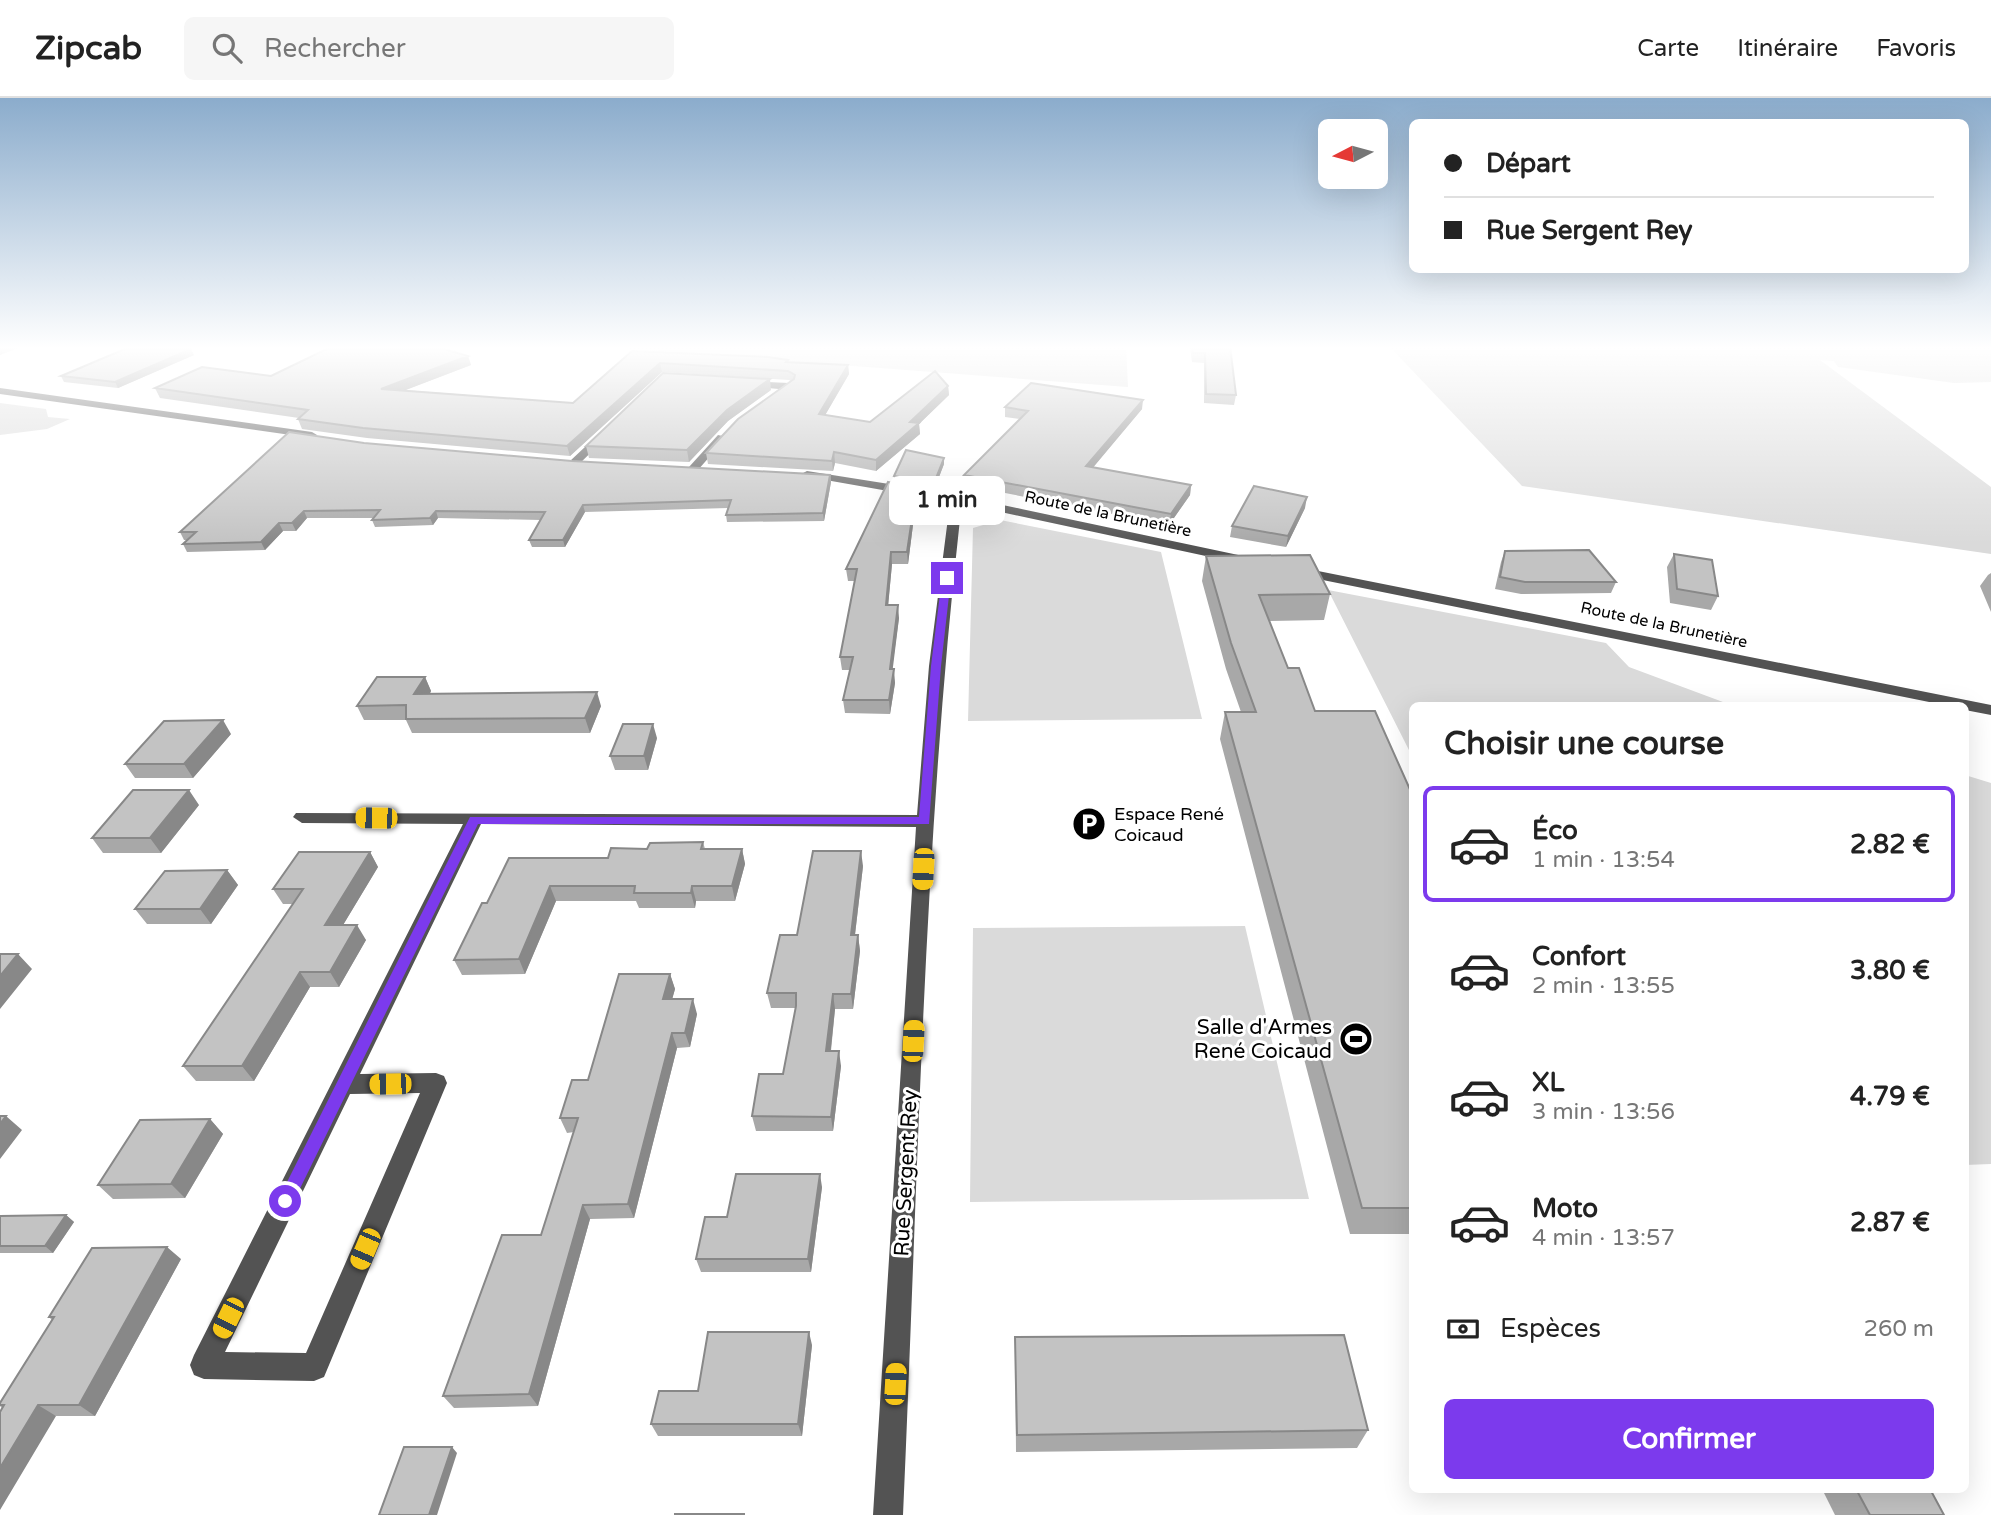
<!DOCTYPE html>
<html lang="fr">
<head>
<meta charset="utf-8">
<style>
	:root { --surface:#fff; --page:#f6f6f6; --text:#222; --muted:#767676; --line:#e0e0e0; --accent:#7c3aed }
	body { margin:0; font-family:"Varela Round",sans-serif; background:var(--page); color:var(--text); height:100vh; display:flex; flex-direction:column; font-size:26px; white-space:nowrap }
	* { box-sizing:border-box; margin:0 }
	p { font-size:23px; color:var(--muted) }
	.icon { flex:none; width:38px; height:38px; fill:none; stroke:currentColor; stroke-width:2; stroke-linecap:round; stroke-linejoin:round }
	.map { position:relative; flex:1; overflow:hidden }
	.panel { position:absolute; left:1409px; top:604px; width:560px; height:791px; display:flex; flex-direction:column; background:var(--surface); border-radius:10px; box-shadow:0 7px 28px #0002 }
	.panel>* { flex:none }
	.top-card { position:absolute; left:1409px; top:21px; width:560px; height:154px; border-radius:10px; box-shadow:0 7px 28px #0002; display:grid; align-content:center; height:154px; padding:0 35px; background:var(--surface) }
	.needle { width:46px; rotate:264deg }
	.controls { position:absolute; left:1318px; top:21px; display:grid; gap:14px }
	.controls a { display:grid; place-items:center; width:70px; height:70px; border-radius:10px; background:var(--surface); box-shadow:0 7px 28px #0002; font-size:35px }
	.end { position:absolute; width:32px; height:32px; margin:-16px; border:9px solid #7c3aed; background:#fff; box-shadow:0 0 0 4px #fff }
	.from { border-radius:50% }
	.bubble { position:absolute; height:49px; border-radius:10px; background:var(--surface); box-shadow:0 7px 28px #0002; font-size:23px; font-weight:700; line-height:49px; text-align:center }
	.car { position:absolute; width:21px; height:42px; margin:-21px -10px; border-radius:9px; box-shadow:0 0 5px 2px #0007; background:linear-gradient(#f5c518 24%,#345 0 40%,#f5c518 0 76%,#345 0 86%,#f5c518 0) }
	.top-card b { display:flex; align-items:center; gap:24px; height:66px; font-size:26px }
	.top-card b+b { border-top:2px solid var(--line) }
	.top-card i { width:18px; height:18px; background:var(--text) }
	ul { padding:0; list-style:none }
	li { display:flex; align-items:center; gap:21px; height:116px; margin:0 14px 10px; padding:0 21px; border:4px solid transparent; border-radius:10px }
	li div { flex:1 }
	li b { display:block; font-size:26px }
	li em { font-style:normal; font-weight:700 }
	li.active { border-color:var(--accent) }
	li>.icon { width:63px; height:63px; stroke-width:1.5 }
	h2 { padding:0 35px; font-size:32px; line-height:84px }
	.pay { display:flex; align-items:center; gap:18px; height:77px; padding:0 35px; font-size:26px }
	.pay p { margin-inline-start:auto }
	.cta { display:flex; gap:14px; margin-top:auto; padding:14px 35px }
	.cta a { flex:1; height:80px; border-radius:10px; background:var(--accent); color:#fff; font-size:28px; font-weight:700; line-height:80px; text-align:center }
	header { display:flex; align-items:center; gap:42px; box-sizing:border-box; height:98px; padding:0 35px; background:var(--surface); border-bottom:2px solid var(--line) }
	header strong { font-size:33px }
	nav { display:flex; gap:38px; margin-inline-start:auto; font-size:24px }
	.search { width:490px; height:63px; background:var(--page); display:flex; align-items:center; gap:18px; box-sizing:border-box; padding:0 24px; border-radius:10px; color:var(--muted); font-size:26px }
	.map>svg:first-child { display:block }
	.green { fill:#dadada }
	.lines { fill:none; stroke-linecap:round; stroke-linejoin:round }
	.minor { fill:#535353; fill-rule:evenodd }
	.wall { fill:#a8a8a8 }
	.shaded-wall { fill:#888 }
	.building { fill:#c3c3c3; stroke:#888; stroke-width:2 }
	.route { fill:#7c3aed }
	.labels { text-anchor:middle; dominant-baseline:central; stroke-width:6; stroke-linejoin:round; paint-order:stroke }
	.far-street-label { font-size:16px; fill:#000; stroke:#fff }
	.poi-label { font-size:18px; fill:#000; stroke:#fff; text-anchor:start }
	.near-poi-label { font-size:21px; fill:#000; stroke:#fff; text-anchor:end }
	.near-street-label { font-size:21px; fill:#000; stroke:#fff }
</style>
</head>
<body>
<header>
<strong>Zipcab</strong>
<div class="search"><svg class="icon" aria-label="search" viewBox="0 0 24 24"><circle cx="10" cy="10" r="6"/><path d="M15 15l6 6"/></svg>Rechercher</div>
<nav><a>Carte</a><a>Itinéraire</a><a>Favoris</a></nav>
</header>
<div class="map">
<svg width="1991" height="1417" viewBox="0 0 1991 1417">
	<rect width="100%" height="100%" fill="#fff"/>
	<path class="green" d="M 594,248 L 1126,248 L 1128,289 Z
		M 1389,248 L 1991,248 L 1991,284 L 1954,285 L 1838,269 L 1834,263 L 1820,262 L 1991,389 L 1991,456 L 1522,388 Z
		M 0,305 L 46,311 L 48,319 L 70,321 L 47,331 L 0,337 Z
		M 1000,422 L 1161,454 L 1202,621 L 968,623 L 973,430 Z
		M 1328,492 L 1606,545 L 1629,569 L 1731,607 L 1412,607 L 1412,658 Z
		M 1965,677 L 1991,685 L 1991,1066 L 1965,1067 Z
		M 1245,828 L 1309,1101 L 970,1104 L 973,830 Z"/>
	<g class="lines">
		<path class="minor" d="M 747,283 L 789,285 L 794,288 L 775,301 L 770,298 L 779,291 L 743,288 L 743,284 Z
			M 0,290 L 312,334 L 317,337 L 312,340 L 0,296 Z
			M 601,334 L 610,336 L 578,367 L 570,367 L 570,363 Z
			M 718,337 L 727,339 L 697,373 L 689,373 L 689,369 Z
			M 807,373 L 946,395 L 1243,458 L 1250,462 L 1243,466 L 973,408 L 960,421 C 923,751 918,1085 903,1417 L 873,1417 L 916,729 L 481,726 L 360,976 L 436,975 L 444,978 L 447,985 L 324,1279 L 314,1283 L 204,1281 L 194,1277 L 190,1267 L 194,1257 L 463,726 L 302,725 L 293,719 L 296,715 L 917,717 L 929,568 L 948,420 L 962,406 L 803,378 L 801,376 ZM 420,995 L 306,1255 L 225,1254 L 350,996 Z
			M 1298,469 L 1991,607 L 1991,617 L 1965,612 L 1965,607 L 1944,607 L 1293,476 L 1293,470 Z"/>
	</g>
	<path class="wall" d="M 1190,248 L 1230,248 L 1236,297 L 1234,307 L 1204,305 L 1204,265 L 1192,264 Z
		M 632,253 L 788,264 L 848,267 L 849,276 L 825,317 L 870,324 L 948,288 L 949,297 L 919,326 L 920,336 L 876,373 L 835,365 L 833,373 L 708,366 L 706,355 L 791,283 L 789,282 L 662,274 L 570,358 L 367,340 L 302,331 L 298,321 L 299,320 L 160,300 L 155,290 L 468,258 L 471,267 L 405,292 L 573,305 Z
		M 194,257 L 118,290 L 64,284 L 61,278 Z
		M 771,292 L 728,323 L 689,364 L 589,360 L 586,348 Z
		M 1005,309 L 1142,311 L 1093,369 L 1191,387 L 1190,397 L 1169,427 L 964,387 L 964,377 L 1020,321 L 1005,319 Z
		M 364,345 L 572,363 L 830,377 L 831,384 L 824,423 L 727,424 L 726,417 L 728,410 L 585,414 L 565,449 L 532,449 L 529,442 L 541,422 L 438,420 L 433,427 L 375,429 L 372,422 L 374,420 L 307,420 L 296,433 L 283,433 L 265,452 L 187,454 L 183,446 L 188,442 L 184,442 L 180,434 Z
		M 944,366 L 934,392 L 894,384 L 894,378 Z
		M 929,392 L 929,404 L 923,419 L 914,419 L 908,466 L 892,466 L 888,507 L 899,520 L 892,571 L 895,585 L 890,616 L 845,615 L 843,602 L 850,572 L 842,572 L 840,559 L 855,483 L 848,483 L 846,471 Z
		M 1305,410 L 1286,449 L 1230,439 L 1232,428 Z
		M 1505,453 L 1616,484 L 1611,495 L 1521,496 L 1495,491 L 1501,464 Z
		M 1674,456 L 1718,498 L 1711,512 L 1670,505 L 1667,469 Z
		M 1206,458 L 1330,496 L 1324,522 L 1269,523 L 1288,570 L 1315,613 L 1412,696 L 1412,1136 L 1350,1136 L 1220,641 L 1225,614 L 1241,614 L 1226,571 L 1202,483 Z
		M 1991,475 L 1991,514 L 1980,488 L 1988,477 Z
		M 425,579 L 431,593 L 430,596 L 601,608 L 590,635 L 412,635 L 406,622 L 364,622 L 357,608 Z
		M 231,636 L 193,680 L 135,680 L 125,666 Z
		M 657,640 L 648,672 L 615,672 L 610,658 Z
		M 199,707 L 161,755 L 103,755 L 92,740 Z
		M 703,744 L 705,751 L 742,751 L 745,766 L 735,803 L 696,803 L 695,810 L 639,810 L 636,803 L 556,803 L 525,876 L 462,877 L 454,862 L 487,805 L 608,760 L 647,751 Z
		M 370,754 L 378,769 L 343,827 L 366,842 L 339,889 L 310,889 L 254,983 L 196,983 L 183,968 L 293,806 L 283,806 L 273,791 Z
		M 863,768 L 855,837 L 858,837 L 860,853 L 853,911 L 835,911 L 831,953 L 841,968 L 833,1033 L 756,1033 L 752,1018 L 783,976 L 796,910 L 771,910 L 767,895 L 797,837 Z
		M 227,772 L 238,787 L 211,826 L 147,826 L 135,811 Z
		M 670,876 L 675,891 L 672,901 L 697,916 L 690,949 L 677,950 L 634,1120 L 590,1121 L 538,1308 L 454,1310 L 443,1298 L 541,1137 L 574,1034 L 567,1035 L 560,1020 L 588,982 Z
		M 210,1021 L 223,1036 L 185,1100 L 113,1101 L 98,1087 Z
		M 822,1089 L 811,1174 L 701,1174 L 696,1161 L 727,1119 Z
		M 66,1117 L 74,1124 L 53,1155 L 0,1155 L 0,1118 Z
		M 181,1161 L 95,1318 L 56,1318 L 2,1310 L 0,1308 L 0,1305 L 52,1222 L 49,1219 Z
		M 1015,1239 L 1368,1332 L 1357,1350 L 1016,1354 Z
		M 812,1247 L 802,1338 L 658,1338 L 651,1326 Z
		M 1822,1391 L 1930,1391 L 1944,1417 L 1835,1417 Z"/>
	<path class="shaded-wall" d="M 0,248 L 23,248 L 0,257 Z
		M 191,251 L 194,257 L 118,290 L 115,284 Z
		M 468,258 L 471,267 L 385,300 L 381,291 Z
		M 660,265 L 662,274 L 570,358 L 567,348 Z
		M 848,267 L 849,276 L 820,326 L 819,316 Z
		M 770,281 L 771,292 L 728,323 L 689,364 L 687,352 L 727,312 Z
		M 948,288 L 949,297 L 919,326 L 920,336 L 876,373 L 876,362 L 910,324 Z
		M 1143,302 L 1142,311 L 1086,378 L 1086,368 Z
		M 834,354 L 835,365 L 833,373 L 832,363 Z
		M 944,360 L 944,366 L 934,392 L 934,385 Z
		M 830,377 L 831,384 L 824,423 L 823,415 Z
		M 1191,387 L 1190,397 L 1169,427 L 1171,416 Z
		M 929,392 L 929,404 L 923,419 L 923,408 Z
		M 1307,399 L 1305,410 L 1286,449 L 1288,438 Z
		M 583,407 L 585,414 L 565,449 L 563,442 Z
		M 914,407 L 914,419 L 908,466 L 907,454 Z
		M 304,413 L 307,420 L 296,433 L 292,425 Z
		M 436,413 L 438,420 L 433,427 L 430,420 Z
		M 279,425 L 283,433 L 265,452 L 261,444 Z
		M 891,454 L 892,466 L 887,520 L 886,507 Z
		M 898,507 L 899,520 L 891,585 L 890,571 Z
		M 894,571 L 895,585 L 890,616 L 889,602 Z
		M 425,579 L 431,593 L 421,610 L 414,596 Z
		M 597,594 L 601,608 L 590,635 L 585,620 Z
		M 223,622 L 231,636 L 193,680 L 184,666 Z
		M 653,626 L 657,640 L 648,672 L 644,658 Z
		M 189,692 L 199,707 L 161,755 L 150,740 Z
		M 742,751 L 745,766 L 735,803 L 732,788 Z
		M 861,753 L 863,768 L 853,853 L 851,837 Z
		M 370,754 L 378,769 L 334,842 L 325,827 Z
		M 227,772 L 238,787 L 211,826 L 200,811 Z
		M 550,788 L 556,803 L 525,876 L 519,861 Z
		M 692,788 L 696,803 L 695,810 L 691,795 Z
		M 357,827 L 366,842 L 339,889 L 330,874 Z
		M 858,837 L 860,853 L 853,911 L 851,896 Z
		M 18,856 L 32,871 L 0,911 L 0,878 Z
		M 300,874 L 310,889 L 254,983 L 242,968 Z
		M 670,876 L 675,891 L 668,916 L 663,901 Z
		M 833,896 L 835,911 L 829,968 L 826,953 Z
		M 693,901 L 697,916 L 690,949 L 685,935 Z
		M 672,935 L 677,950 L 634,1120 L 628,1106 Z
		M 839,953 L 841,968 L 833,1033 L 831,1019 Z
		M 6,1018 L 22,1032 L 0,1061 L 0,1026 Z
		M 210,1021 L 223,1036 L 185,1100 L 171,1086 Z
		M 820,1076 L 822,1089 L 811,1174 L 808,1161 Z
		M 583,1107 L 590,1121 L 538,1308 L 529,1296 Z
		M 66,1117 L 74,1124 L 53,1155 L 45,1148 Z
		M 167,1149 L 181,1161 L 95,1318 L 79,1307 Z
		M 809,1234 L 812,1247 L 802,1338 L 798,1326 Z
		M 38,1307 L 56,1318 L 0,1412 L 0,1370 Z
		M 452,1349 L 457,1355 L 437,1417 L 429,1417 Z"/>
	<path class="building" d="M 132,248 L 159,248 L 191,251 L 115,284 L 61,278 Z
		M 333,248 L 434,248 L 468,258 L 381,291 L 573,305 L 632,253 L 768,259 L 788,262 L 786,264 L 848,267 L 819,316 L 870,324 L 935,273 L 948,288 L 910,324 L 919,325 L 876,362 L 834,354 L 832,363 L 706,355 L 738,321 L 794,281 L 795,277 L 788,273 L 660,265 L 567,348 L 363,330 L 298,321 L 308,312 L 155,290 L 202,269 L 271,278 Z
		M 1192,248 L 1230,248 L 1236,297 L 1206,296 L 1205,255 L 1193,255 Z
		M 663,275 L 770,281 L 727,312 L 687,352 L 586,348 Z
		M 1031,285 L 1143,302 L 1086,368 L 1191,387 L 1171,416 L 964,377 L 1028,313 L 1005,309 Z
		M 289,334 L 364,345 L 572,363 L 830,377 L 823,415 L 726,417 L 731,402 L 583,407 L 563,442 L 529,442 L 545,414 L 436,413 L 430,420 L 372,422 L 380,412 L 304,413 L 292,425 L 279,425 L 261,444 L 183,446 L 196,434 L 180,434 Z
		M 906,352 L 944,360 L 934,385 L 894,378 Z
		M 888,384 L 929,392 L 923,408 L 914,407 L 907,454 L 891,454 L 886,507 L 898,507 L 890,571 L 894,571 L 889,602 L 843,602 L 853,559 L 840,559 L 857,471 L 846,471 Z
		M 1254,388 L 1307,399 L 1288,438 L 1232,428 Z
		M 1589,452 L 1616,484 L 1525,484 L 1500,479 L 1505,453 Z
		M 1674,456 L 1712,462 L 1718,498 L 1677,491 Z
		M 1310,457 L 1330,496 L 1259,497 L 1288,570 L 1299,570 L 1315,613 L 1375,613 L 1412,696 L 1412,1110 L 1362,1110 L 1225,614 L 1256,614 L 1231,545 L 1206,458 Z
		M 377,579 L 425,579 L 414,596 L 597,594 L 585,620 L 406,621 L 406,607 L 357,608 Z
		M 223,622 L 184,666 L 125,666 L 164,623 Z
		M 623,626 L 653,626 L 644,658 L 610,658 Z
		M 133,692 L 189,692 L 150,740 L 92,740 Z
		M 703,744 L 701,751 L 742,751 L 732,788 L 692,788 L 691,795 L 634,795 L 635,788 L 550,788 L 519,861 L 454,862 L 482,805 L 487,805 L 509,760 L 608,760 L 611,750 L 647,751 L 650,745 Z
		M 813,753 L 861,753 L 851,837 L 858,837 L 851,896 L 833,896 L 826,953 L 839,953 L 831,1019 L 752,1018 L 759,976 L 783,976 L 796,908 L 796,895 L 767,895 L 780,837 L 797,837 Z
		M 299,754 L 370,754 L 325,827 L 357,827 L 330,874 L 300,874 L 242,968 L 183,968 L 303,791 L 273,791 Z
		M 227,772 L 200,811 L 135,811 L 165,773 Z
		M 0,856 L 18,856 L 0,878 Z
		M 619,876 L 670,876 L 663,901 L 693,901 L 685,935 L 672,935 L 628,1106 L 583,1107 L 529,1296 L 443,1298 L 502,1137 L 541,1137 L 578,1020 L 560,1020 L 572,982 L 588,982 Z
		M 0,1018 L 6,1018 L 0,1026 Z
		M 210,1021 L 171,1086 L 98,1087 L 140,1022 Z
		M 736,1076 L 820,1076 L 808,1161 L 696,1161 L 705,1119 L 727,1119 Z
		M 66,1117 L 45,1148 L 0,1148 L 0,1118 Z
		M 167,1149 L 79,1307 L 38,1307 L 0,1370 L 0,1314 L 4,1307 L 0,1307 L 0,1305 L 54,1219 L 49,1219 L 92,1150 Z
		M 708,1234 L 809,1234 L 798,1326 L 651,1326 L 659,1293 L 698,1293 Z
		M 1344,1237 L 1368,1332 L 1017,1337 L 1015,1239 Z
		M 404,1349 L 452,1349 L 429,1417 L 379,1417 Z
		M 1856,1391 L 1930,1391 L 1944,1417 L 1870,1417 Z
		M 674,1416 L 744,1416 L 744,1417 Z"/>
	<linearGradient id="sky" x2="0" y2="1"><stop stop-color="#8baccc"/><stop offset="0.56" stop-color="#fff"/><stop offset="1" stop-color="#fff" stop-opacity="0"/></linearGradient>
	<rect width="1991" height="446" fill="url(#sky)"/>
	<path class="route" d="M 947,477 L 951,480 L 941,568 L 929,726 L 478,726 L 291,1109 L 285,1111 L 280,1109 L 277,1103 L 280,1098 L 470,719 L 919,719 L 931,568 L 942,480 Z"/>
	<defs>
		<symbol id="parking-disc" viewBox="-11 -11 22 22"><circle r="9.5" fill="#000" stroke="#fff"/><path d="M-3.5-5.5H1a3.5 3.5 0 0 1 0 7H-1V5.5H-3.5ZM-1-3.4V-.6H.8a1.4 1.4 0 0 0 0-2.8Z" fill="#fff"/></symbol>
		<symbol id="stadium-disc" viewBox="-11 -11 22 22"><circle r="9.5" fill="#000" stroke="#fff"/><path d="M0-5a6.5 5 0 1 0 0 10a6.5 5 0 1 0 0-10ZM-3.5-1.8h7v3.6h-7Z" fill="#fff"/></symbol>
	</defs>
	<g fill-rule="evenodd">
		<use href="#parking-disc" x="1070" y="707" width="38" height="38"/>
		<use href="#stadium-disc" x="1337" y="922" width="38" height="38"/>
	</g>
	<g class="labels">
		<g class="far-street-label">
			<text transform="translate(1108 416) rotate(12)">Route de la Brunetière</text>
			<text transform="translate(1664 527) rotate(12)">Route de la Brunetière</text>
		</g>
		<g class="poi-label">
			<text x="1114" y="716">Espace René<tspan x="1114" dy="21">Coicaud</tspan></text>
		</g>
		<g class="near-poi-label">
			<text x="1332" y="929">Salle d'Armes<tspan x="1332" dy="24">René Coicaud</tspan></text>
		</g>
		<g class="near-street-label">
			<text transform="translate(906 1075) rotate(-87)">Rue Sergent Rey</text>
		</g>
	</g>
</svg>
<div class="controls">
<a><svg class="needle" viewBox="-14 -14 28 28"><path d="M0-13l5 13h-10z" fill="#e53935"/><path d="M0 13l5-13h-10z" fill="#767676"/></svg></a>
</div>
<i class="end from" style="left:285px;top:1103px"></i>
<i class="end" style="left:947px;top:480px"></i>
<div class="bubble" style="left:889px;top:378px;width:116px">1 min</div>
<i class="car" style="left:376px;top:720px;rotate:271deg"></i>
<i class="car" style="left:923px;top:771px;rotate:183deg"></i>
<i class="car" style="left:913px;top:943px;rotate:3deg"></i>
<i class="car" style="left:390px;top:986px;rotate:269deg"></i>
<i class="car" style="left:365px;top:1151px;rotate:203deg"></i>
<i class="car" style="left:228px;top:1220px;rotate:206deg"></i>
<i class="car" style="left:895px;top:1286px;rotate:3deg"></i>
<div class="top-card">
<b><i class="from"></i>Départ</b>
<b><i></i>Rue Sergent Rey</b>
</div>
<section class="panel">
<h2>Choisir une course</h2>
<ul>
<li class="active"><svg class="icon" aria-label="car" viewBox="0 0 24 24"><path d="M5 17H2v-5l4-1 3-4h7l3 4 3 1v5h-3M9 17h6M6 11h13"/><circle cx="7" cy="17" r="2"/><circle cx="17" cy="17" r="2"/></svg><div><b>Éco</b><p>1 min · 13:54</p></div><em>2.82 €</em></li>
<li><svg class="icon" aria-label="car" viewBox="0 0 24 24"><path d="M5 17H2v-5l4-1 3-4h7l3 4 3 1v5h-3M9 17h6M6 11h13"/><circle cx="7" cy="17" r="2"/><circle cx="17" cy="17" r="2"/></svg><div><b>Confort</b><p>2 min · 13:55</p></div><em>3.80 €</em></li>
<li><svg class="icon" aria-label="car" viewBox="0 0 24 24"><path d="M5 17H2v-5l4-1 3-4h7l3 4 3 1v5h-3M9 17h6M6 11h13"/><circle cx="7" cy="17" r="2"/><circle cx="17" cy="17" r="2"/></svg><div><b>XL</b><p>3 min · 13:56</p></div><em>4.79 €</em></li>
<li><svg class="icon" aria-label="car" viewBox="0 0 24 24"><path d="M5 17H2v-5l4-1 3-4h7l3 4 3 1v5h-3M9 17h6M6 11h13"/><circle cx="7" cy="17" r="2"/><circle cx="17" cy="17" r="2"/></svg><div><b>Moto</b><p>4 min · 13:57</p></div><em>2.87 €</em></li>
</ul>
<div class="pay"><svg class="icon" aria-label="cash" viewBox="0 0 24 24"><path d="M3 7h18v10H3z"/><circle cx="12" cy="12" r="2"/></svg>Espèces<p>260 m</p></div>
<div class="cta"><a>Confirmer</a></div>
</section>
</div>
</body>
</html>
